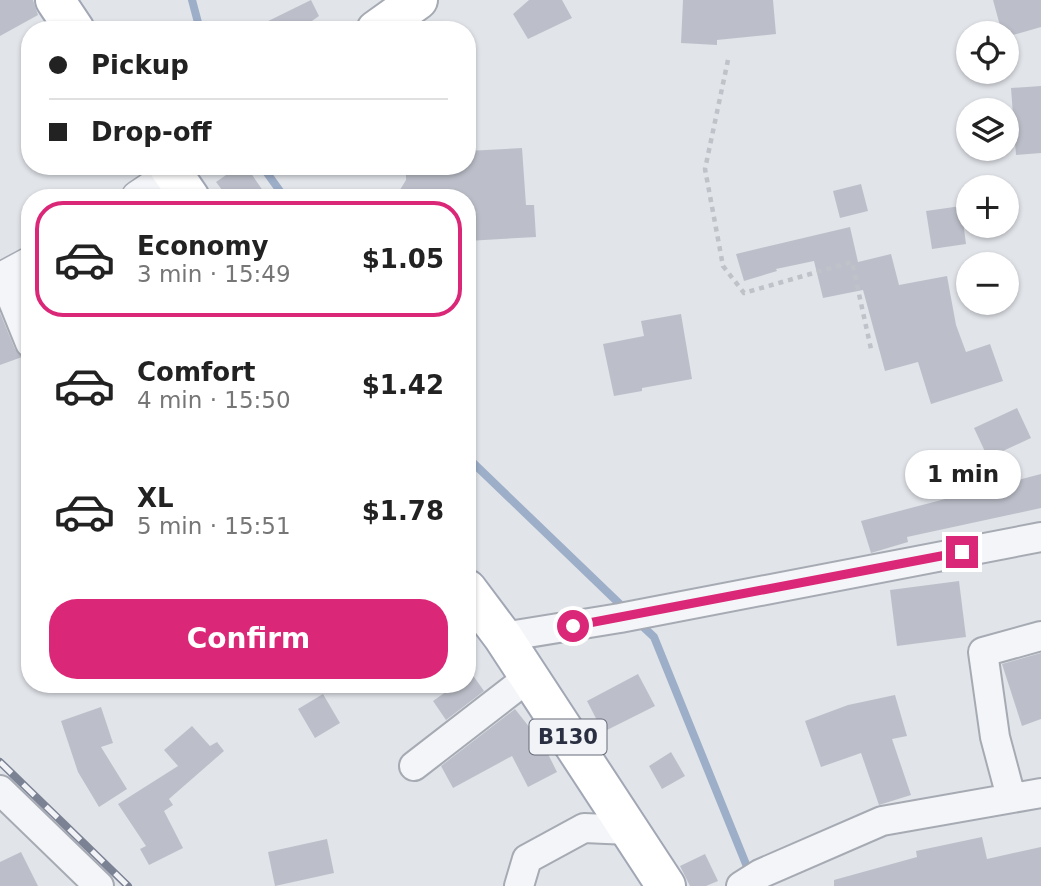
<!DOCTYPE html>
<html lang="en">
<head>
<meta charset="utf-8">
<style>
	:root { --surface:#fff; --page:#f2f2f2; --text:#222; --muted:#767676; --line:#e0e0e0; --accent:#db2777 }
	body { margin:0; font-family:"DejaVu Sans",sans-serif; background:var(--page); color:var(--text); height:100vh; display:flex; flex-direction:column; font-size:26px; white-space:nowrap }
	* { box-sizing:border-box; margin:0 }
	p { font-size:23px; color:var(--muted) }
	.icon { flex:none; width:38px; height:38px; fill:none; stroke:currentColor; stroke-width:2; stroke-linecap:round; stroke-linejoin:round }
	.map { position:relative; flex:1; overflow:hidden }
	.drawer { position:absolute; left:21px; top:189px; width:455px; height:504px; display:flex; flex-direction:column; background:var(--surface); border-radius:28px; box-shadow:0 2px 5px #0004 }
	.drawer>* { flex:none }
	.guide { position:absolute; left:21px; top:21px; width:455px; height:154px; border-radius:28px; box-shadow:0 2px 5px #0004; display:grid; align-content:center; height:154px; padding:0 28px; background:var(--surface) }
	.buttons { position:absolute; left:956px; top:21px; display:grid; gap:14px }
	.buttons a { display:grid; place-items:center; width:63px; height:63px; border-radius:50%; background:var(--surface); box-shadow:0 2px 5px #0004; font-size:35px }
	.end { position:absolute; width:32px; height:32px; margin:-16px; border:9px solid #db2777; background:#fff; box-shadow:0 0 0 4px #fff }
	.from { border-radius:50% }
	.bubble { position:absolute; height:49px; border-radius:24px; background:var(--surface); box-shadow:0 2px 5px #0004; font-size:23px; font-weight:700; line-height:49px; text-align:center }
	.guide b { display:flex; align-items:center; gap:24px; height:66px; font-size:26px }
	.guide b+b { border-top:2px solid var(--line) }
	.guide i { width:18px; height:18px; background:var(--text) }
	ul { padding:12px 0 0; list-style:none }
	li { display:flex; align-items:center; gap:21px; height:116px; margin:0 14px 10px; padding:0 14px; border:4px solid transparent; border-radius:28px }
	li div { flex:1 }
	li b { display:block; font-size:26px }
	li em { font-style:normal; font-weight:700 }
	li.current { border-color:var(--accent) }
	li>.icon { width:63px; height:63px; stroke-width:1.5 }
	.action { display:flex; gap:14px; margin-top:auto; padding:14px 28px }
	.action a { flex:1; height:80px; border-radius:28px; background:var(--accent); color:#fff; font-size:28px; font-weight:700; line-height:80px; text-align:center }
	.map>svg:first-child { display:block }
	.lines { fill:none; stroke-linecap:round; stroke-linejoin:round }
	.stream { stroke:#9daec8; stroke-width:8 }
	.building { fill:#bcbfc9 }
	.minor-casing { stroke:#a6aab3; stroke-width:32 }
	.tertiary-casing { stroke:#a6aab3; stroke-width:38 }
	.secondary-casing { stroke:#a6aab3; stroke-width:42 }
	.primary-casing { stroke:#a1a7b5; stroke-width:42 }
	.path { stroke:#bfc2c8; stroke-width:4.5; stroke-dasharray:5 5; stroke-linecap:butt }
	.minor { stroke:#f4f5f8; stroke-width:28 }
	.tertiary { stroke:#f4f5f8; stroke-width:35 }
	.secondary { stroke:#fff; stroke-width:38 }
	.primary { stroke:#fff; stroke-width:38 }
	.rail-casing { stroke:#7b8293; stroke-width:8 }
	.rail { stroke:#f1f3f7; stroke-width:5; stroke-dasharray:16; stroke-linecap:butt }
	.route { stroke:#db2777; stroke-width:9 }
	.labels { text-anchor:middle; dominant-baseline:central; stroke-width:7; stroke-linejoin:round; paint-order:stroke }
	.shield { fill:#f1f3f7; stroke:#666a78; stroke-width:2 }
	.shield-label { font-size:21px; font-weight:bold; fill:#2a3041 }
</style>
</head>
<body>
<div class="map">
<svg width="1041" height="886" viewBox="0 0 1041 886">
	<rect width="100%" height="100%" fill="#e1e4e9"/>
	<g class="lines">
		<path class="stream" d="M 192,0 L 200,30
			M 262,166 L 285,198
			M 467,457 L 626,610
			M 638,622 L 654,637 L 750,874"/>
	</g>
	<path class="building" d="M 0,0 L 33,0 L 38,15 L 0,36 Z
		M 311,0 L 319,16 L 299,30 L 250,30 Z
		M 529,0 L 562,0 L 572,18 L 528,39 L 513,14 Z
		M 683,0 L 773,0 L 776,34 L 717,40 L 717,45 L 681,43 Z
		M 993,0 L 1041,0 L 1041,27 L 1006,37 L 1006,33 L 1002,33 Z
		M 1041,86 L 1041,153 L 1016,155 L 1011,88 Z
		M 522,148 L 526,205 L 534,205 L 536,237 L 467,241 L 467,198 L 395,198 L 406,180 L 406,166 L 467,166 L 467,151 Z
		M 239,166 L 246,166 L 268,198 L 228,198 L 216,182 Z
		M 861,184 L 868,211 L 840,218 L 833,191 Z
		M 961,206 L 966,244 L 932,249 L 926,211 Z
		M 850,227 L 858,262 L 891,254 L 899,285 L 947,276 L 956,325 L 966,352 L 990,344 L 1003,381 L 931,404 L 918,362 L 885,371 L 863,290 L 823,298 L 814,261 L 776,269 L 777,271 L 744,281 L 736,254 Z
		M 0,313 L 15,349 L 22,357 L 0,365 Z
		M 681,314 L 692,379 L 642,388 L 642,391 L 614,396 L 603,344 L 644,336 L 641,321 Z
		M 1017,408 L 1031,438 L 988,458 L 974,428 Z
		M 1041,474 L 1041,508 L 907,537 L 908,542 L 871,553 L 861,521 Z
		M 959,581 L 966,637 L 897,646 L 890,590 Z
		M 1041,653 L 1041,719 L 1022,726 L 1002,664 Z
		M 472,674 L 484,691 L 446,720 L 433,701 L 457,684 L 467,684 L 467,677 Z
		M 638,674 L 655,706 L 603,732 L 587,701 Z
		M 323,694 L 340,723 L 315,738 L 298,709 Z
		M 895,695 L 907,736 L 892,739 L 911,795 L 879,805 L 861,753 L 821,767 L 805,721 L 848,705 Z
		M 101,707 L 113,743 L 101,747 L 127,789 L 99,807 L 78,772 L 61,721 Z
		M 515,709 L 530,728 L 534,726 L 557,772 L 528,787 L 512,756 L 453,788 L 441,766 Z
		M 192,726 L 210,746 L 217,742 L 224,751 L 169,799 L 173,805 L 164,811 L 183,848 L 149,865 L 140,849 L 146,846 L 118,804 L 178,766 L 164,750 Z
		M 671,752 L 685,776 L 662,789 L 649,766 Z
		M 982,837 L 987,859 L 1041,847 L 1041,886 L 834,886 L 834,880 L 917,857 L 916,851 Z
		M 327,839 L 334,873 L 275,886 L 268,852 Z
		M 21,852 L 38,886 L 0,886 L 0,862 Z
		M 705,854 L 718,881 L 706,886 L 690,886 L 680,866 Z"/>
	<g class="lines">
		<defs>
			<path id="minor" d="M 4,279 L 30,343
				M 503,637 L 620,618 L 1041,537
				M 414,766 L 529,677
				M 0,790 L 99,886
				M 1011,797 L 995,737 L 983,652 L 1041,636
				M 519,886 L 527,859 L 584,828 L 629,830
				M 741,886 L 760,874 L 882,821 L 1041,793"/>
			<path id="tertiary" d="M 139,198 L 175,174
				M 0,281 L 30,265"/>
			<path id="secondary" d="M 376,30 L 418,0"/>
			<path id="primary" d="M 55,0 L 75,30
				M 168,166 L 190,198
				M 467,589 L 503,637 L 666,886"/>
		</defs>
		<use href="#minor" class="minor-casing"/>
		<use href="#tertiary" class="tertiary-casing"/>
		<use href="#secondary" class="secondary-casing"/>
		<use href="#primary" class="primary-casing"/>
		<path class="path" d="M 728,60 L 705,169 L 723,266 L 744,293 L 852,262 L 871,349"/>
		<use href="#minor" class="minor"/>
		<use href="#tertiary" class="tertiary"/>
		<use href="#secondary" class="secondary"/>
		<use href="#primary" class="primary"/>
		<defs>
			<path id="rail" d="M 0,762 L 128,886"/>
		</defs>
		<use href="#rail" class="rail-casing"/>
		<use href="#rail" class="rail"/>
	</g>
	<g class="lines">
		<path class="route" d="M 573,626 L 962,552"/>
	</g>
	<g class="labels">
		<rect class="shield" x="529.5" y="719.5" width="77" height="35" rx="5"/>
		<g class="shield-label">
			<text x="568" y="737">B130</text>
		</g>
	</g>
</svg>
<div class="buttons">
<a><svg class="icon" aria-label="locate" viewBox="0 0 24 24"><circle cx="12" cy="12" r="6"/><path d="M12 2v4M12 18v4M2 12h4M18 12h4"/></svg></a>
<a><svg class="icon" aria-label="layers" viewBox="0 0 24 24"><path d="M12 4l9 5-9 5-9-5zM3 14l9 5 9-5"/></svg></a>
<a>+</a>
<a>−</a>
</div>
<i class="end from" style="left:573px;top:626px"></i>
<i class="end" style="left:962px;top:552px"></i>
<div class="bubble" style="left:905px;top:450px;width:116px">1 min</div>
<div class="guide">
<b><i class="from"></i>Pickup</b>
<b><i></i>Drop-off</b>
</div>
<section class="drawer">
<ul>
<li class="current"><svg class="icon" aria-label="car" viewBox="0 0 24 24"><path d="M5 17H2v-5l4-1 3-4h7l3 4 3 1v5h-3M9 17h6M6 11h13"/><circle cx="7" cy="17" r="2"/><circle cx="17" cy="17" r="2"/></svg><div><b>Economy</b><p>3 min · 15:49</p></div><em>$1.05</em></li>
<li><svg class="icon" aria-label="car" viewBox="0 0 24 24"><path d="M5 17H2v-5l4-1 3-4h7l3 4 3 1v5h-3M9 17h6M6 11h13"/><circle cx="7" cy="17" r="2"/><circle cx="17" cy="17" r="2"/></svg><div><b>Comfort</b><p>4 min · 15:50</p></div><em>$1.42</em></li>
<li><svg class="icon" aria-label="car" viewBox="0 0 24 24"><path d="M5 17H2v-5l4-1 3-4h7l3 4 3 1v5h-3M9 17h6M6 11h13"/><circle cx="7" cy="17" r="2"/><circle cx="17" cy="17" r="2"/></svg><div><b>XL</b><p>5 min · 15:51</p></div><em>$1.78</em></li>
</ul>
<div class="action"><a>Confirm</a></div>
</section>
</div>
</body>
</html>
